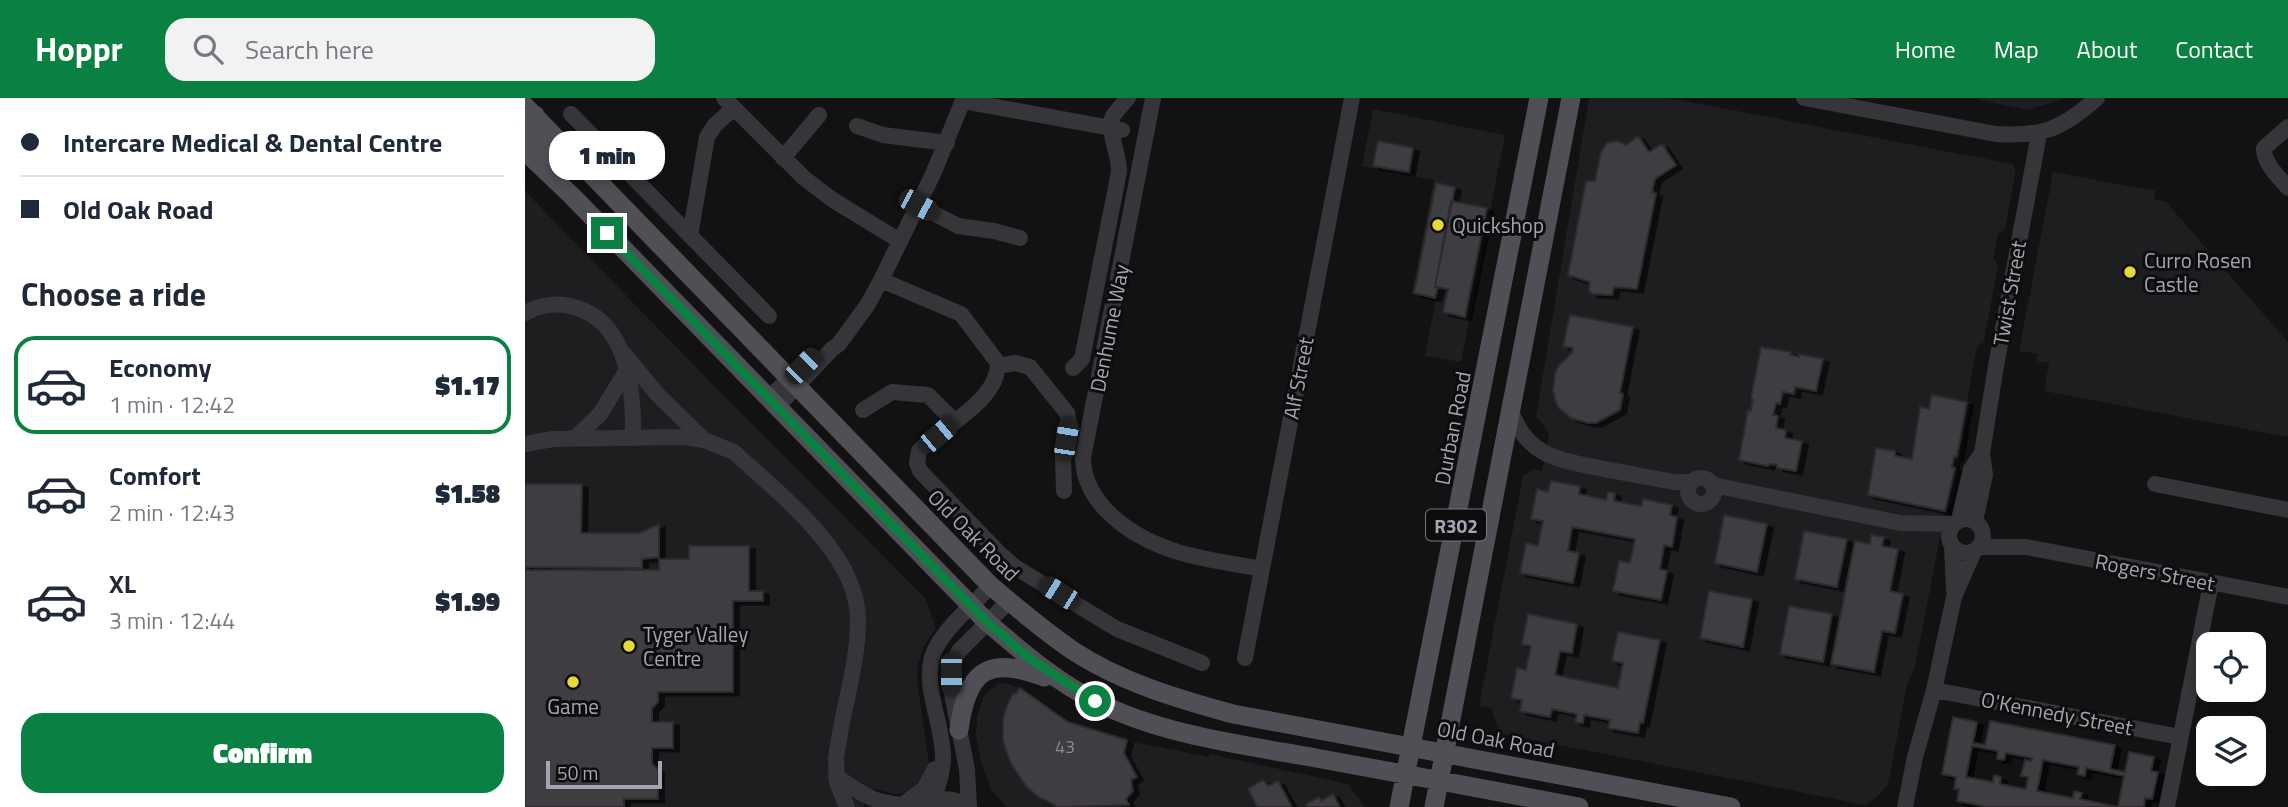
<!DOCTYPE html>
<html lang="en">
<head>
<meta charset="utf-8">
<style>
	:root { --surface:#fff; --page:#f2f2f3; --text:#1f2937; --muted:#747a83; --line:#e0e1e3; --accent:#0b8043 }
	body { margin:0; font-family:"Titillium Web",sans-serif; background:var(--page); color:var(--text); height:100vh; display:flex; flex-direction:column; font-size:26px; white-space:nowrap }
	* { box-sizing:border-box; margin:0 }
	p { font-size:23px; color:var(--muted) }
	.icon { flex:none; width:38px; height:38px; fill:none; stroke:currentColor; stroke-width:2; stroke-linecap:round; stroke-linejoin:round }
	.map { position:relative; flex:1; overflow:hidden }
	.panel { display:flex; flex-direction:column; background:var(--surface); width:525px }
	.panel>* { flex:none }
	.top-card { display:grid; align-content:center; height:154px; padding:0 21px; background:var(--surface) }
	.tools { position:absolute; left:1671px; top:534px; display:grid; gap:14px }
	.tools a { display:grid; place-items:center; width:70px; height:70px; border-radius:14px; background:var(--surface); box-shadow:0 4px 10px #0003; font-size:35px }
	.scale { position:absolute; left:21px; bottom:18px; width:116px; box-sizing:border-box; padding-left:7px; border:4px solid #a4a4b3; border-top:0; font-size:19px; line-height:24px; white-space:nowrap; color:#a4a4b3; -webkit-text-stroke:5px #0d0d0e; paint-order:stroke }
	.end { position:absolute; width:32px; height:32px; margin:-16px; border:9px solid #0b8043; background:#fff; box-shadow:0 0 0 4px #fff }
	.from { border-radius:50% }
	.bubble { position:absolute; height:49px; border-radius:21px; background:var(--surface); box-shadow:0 4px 10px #0003; font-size:23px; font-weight:800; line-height:49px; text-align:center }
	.car { position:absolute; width:21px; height:42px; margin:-21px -10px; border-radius:9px; box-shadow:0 0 5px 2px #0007; background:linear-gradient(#222 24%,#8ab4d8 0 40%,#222 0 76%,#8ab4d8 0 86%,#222 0) }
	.top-card b { display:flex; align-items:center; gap:24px; height:66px; font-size:26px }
	.top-card b+b { border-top:2px solid var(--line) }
	.top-card i { width:18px; height:18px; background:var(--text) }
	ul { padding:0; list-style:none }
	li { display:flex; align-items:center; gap:21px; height:98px; margin:0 14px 10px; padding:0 7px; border:4px solid transparent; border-radius:21px }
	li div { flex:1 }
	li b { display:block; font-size:26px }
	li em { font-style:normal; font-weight:800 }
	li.current { border-color:var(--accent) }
	li>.icon { width:63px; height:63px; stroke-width:1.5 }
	h2 { padding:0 21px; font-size:32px; line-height:84px }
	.cta { display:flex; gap:14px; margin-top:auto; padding:14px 21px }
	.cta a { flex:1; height:80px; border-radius:21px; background:var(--accent); color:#fff; font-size:28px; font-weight:800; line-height:80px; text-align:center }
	header { display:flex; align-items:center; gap:42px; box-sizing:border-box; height:98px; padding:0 35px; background:var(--accent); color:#fff }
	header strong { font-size:33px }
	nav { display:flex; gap:38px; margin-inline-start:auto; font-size:24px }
	.search { width:490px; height:63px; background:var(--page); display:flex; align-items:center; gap:18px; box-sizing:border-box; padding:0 24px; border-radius:21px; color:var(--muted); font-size:26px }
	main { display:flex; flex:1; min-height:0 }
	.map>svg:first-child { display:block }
	.built { fill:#1e1e20 }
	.building { fill:#3e3e43; stroke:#2d2c2f; stroke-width:2; fill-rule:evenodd; filter:url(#shadow) }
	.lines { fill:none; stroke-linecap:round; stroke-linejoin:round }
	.minor { stroke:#35353a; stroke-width:16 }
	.major { stroke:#4f4f56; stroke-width:19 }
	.route { stroke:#0b8043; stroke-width:9 }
	.poi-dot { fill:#e5d938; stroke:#0d0d0e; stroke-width:2.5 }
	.labels { text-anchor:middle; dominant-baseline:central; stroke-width:6; stroke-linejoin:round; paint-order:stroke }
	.number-label { font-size:18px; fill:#8a8a97 }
	.shield { fill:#0d0d0e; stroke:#777782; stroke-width:2 }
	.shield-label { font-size:19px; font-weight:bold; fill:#a4a4b3 }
	.poi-label { font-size:21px; fill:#a4a4b3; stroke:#0d0d0e; text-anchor:start }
	.street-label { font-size:21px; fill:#a4a4b3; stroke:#0d0d0e }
</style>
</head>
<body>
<header>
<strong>Hoppr</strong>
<div class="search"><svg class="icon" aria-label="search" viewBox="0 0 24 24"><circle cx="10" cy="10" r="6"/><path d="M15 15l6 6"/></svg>Search here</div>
<nav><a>Home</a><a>Map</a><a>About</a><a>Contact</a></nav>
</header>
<main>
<section class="panel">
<div class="top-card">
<b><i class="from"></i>Intercare Medical &amp; Dental Centre</b>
<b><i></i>Old Oak Road</b>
</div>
<h2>Choose a ride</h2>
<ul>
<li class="current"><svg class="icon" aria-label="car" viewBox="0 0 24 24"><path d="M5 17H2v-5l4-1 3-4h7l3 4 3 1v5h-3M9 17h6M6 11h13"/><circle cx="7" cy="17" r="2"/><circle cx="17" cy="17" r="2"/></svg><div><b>Economy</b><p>1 min · 12:42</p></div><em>$1.17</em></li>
<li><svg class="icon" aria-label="car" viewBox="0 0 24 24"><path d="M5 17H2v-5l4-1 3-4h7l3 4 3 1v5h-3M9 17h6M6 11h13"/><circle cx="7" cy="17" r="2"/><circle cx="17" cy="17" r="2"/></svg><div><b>Comfort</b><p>2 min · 12:43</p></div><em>$1.58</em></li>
<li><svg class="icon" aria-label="car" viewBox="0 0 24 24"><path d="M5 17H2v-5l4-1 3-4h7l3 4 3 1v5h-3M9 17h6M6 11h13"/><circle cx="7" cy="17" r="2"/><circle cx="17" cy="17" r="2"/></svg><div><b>XL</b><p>3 min · 12:44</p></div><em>$1.99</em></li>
</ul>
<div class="cta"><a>Confirm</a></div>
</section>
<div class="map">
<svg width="1763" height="709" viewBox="0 0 1763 709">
	<defs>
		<filter id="shadow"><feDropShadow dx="6" dy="3.5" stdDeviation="0" flood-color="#0009"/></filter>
	</defs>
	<rect width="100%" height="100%" fill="#121213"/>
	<path class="built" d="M 1064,0 L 1144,0 L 1487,66 L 1491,72 L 1480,131 L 1473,136 L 1468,160 L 1473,167 L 1459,244 L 1452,249 L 1442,303 L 1446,304 L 1426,408 L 1420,413 L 1390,569 L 1382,587 L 1363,686 L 1355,696 L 1341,707 L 972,635 L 973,631 L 966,610 L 954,608 L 998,378 L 1009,371 L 1017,373 L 1024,335 L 1011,318 Z
		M 1448,0 L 1541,0 L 1502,12 Z
		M 848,11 L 980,37 L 936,264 L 900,258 L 911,201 L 887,196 L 909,82 L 837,68 Z
		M 1528,74 L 1630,93 L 1629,101 L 1641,104 L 1763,244 L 1763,339 L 1519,293 L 1524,265 L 1512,263 L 1513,256 L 1494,253 Z
		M 0,93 L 151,249 L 400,500 L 411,530 L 398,550 L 393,566 L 392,582 L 404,666 L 399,679 L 389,689 L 379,695 L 370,696 L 349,691 L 338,709 L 0,709 Z
		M 481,585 L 495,590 L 543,625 L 608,644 L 684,659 L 685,656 L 823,686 L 840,709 L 482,709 L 466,692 L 455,660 L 451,638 L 452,620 L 458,599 L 472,586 Z"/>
	<path class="building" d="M 1113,38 L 1124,54 L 1137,46 L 1151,67 L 1130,81 L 1127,94 L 1131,95 L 1112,191 L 1089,189 L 1087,197 L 1068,196 L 1064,193 L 1065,184 L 1043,177 L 1061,83 L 1070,83 L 1076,54 L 1082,45 L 1092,43 L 1101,47 Z
		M 853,43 L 888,50 L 884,74 L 848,68 Z
		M 911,85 L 930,89 L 910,189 L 913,189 L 910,200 L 889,195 Z
		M 926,103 L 962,110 L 940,219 L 918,214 L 923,191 L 910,189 Z
		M 1045,217 L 1108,229 L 1095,295 L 1098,296 L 1095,312 L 1071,325 L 1063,325 L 1046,320 L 1033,309 L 1030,301 L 1028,293 L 1030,275 L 1034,267 L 1047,255 L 1048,250 L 1038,248 Z
		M 1236,249 L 1266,254 L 1265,257 L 1274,259 L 1274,256 L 1298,261 L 1291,293 L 1270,289 L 1269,296 L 1258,294 L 1255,306 L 1251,305 L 1248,317 L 1253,318 L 1251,330 L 1261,332 L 1260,340 L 1277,343 L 1271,373 L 1252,370 L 1252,367 L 1244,366 L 1243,368 L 1214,362 L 1223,312 L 1226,313 L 1228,301 L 1226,300 Z
		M 1407,297 L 1442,304 L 1432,359 L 1429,358 L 1427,369 L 1430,370 L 1420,413 L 1343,397 L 1351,350 L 1370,353 L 1370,358 L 1387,361 L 1395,309 L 1404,311 Z
		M 1026,383 L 1055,388 L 1054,396 L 1081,402 L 1083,394 L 1090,395 L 1089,403 L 1116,408 L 1118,401 L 1147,407 L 1145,417 L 1152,419 L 1147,449 L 1139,447 L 1135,471 L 1142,473 L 1136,502 L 1088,493 L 1094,463 L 1105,465 L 1110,441 L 1047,429 L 1043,453 L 1054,455 L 1048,485 L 995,475 L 1001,445 L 1013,448 L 1018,423 L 1006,421 L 1012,391 L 1023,394 Z
		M 0,386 L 57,386 L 56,435 L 115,435 L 134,426 L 134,459 L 117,461 L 117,470 L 0,469 Z
		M 1199,417 L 1242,426 L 1232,474 L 1190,465 Z
		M 1279,433 L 1322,441 L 1312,489 L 1270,481 Z
		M 1346,437 L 1359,439 L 1357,448 L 1373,451 L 1365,493 L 1378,496 L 1370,535 L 1357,533 L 1349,574 L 1306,566 L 1330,443 L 1345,446 Z
		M 164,448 L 224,448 L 224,493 L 238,493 L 238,503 L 208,503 L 208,594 L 133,594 L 133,604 L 127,610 L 127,624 L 148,624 L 148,650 L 127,650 L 127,665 L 133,672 L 133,701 L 99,701 L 99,709 L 0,709 L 0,472 L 134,472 L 134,461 L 164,461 Z
		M 1184,493 L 1227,501 L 1218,549 L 1175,540 Z
		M 1264,508 L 1307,516 L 1298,564 L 1255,556 Z
		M 1003,516 L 1052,526 L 1047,555 L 1035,553 L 1030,577 L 1093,590 L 1098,565 L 1087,563 L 1093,534 L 1135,542 L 1118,625 L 1115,624 L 1113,635 L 1083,630 L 1085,622 L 1059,617 L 1058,625 L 1050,624 L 1052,616 L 1027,611 L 1025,619 L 995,613 L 997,602 L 986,600 L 992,570 L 1001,572 L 1006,548 L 997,546 Z
		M 495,590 L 543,624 L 602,642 L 599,655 L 612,679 L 606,682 L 608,693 L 601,701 L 604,707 L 533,709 L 512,698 L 502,689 L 486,666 L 478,643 L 478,621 L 482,608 L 488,595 L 491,596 Z
		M 1428,619 L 1452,624 L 1448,645 L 1460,647 L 1465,623 L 1590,647 L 1585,671 L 1600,674 L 1604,654 L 1629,659 L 1626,673 L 1633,674 L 1627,701 L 1620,700 L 1619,709 L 1463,709 L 1432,703 L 1434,691 L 1429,691 L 1431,679 L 1417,676 ZM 1447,648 L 1473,653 L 1472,661 L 1479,662 L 1481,655 L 1507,660 L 1506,663 L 1500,662 L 1496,678 L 1503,679 L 1501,691 L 1475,686 L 1476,679 L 1469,677 L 1468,684 L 1441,679 ZM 1518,662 L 1554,669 L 1552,676 L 1560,678 L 1561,670 L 1599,678 L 1593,709 L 1555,701 L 1557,695 L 1549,693 L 1548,700 L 1512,693 Z
		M 738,682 L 743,688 L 753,683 L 767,709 L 732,709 L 723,691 Z
		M 808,696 L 815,709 L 782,709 L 781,706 L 794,699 L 796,703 Z"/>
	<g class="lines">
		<path class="minor" d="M 199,0 L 279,80 L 308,102 L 375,143
			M 628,0 L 558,360 C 559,407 606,438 647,452 C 675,462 707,465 737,471
			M 1279,0 L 1471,36 C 1518,39 1537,31 1572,0
			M 438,3 L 597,32
			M 46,16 L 244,218
			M 332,28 L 358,37 L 422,45
			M 1763,29 L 1739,50 C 1738,65 1754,79 1763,90
			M 258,60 L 294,17
			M 393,107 L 433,128 L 469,133 L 495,140
			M 165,138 L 182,39 L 190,27 L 209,10
			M 356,182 L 436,216 L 473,265 C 473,304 418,327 394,353 L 392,365 L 395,373 L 474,455 L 490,469 L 592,531 L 677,565
			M 0,215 C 16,206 35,204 52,210 C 104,226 109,294 108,340
			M 100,257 L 132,296 L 179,342
			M 473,268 L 490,265 L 505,269 L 542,315 L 544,324 L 538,359 L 539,393
			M 548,270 L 557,261 L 594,74 C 595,57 581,32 588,18 C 592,12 598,6 603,0
			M 244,300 L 272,273
			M 253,308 L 307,251 L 314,246 L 343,206 L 356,182 L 408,76 L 439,0
			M 985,310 C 1001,359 1034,362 1079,371 C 1102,375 1126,380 1149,384 L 1166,384
			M 338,312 L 367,294 L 403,297 L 429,323
			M 50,340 L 75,316 L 102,272
			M 0,346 L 28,341 L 159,339 L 179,342 L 209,354 C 254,396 334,456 333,523 C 333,569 316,615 311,661 L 312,685 L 322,709
			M1163 393a13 13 0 1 1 26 0a13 13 0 1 1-26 0Z
			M 1630,386 L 1763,412
			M 1188,387 L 1375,425 L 1428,426
			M1424 438a17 17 0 1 1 34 0a17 17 0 1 1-34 0Z
			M 1434,422 L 1446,371 L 1457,355
			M 1450,423 L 1460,377 L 1457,355 L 1471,268 L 1514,36
			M 1427,448 L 1429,493
			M 1454,449 L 1501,449 L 1763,499
			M 720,560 L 827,0
			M 1409,592 L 1655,639
			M 311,678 C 348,705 355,706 400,708
			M 408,703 C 412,690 418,676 418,661 C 419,628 398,592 407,559 C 414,535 448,506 466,488
			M 377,707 L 399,691 L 410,671
			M 400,707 C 415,699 429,699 443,709
			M 444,709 L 442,671 L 426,591 L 427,566 L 434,553 L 484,503
			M 1380,709 L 1390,659 L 1409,592 L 1429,499 L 1449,453
			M 1642,709 L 1686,485"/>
		<path class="major" d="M 0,8 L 466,488 C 492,510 519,533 547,552 C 595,584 653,601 708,616 L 1206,709
			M 10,17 C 0,37 11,46 24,60
			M 0,53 L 47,98 L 462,524 C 496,553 530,583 570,603 C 636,637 719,647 791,660 C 879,676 966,692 1054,709
			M 434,632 C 442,573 462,557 519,579
			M 874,709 L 1014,0
			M 909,709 L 1046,0"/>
	</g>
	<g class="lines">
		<path class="route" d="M 82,135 L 462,524 L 504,560 L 570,603"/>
	</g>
	<g class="poi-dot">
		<circle cx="913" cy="127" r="7"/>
		<circle cx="1605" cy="174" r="7"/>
		<circle cx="104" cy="548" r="7"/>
		<circle cx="48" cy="584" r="7"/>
	</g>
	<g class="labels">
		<g class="number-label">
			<text x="540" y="648">43</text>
		</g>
		<rect class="shield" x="901" y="411.5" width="60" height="31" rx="5"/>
		<g class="shield-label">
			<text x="931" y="427">R302</text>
		</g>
		<g class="poi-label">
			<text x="927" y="127">Quickshop</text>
			<text x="1619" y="162">Curro Rosen<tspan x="1619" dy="24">Castle</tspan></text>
			<text x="118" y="536">Tyger Valley<tspan x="118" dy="24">Centre</tspan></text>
			<text x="48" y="608" text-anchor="middle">Game</text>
		</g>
		<g class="street-label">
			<text transform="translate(1484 195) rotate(-80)">Twist Street</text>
			<text transform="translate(584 230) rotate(-79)">Denhume Way</text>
			<text transform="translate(773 280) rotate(-79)">Alf Street</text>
			<text transform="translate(927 330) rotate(-79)">Durban Road</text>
			<text transform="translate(449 437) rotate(45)">Old Oak Road</text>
			<text transform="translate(1630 474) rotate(11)">Rogers Street</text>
			<text transform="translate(1532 615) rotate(11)">O'Kennedy Street</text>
			<text transform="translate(971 641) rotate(11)">Old Oak Road</text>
		</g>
	</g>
</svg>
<div class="tools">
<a><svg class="icon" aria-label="locate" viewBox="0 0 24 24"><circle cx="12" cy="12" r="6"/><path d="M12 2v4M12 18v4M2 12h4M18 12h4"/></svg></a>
<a><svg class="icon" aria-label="layers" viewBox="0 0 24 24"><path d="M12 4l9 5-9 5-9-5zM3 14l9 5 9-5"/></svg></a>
</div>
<div class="scale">50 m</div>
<i class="end from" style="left:570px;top:603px"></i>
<i class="end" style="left:82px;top:135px"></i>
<div class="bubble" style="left:24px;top:33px;width:116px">1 min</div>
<i class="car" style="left:393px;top:107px;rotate:118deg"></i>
<i class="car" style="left:278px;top:268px;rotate:45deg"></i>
<i class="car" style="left:413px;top:337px;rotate:50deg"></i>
<i class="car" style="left:541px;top:341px;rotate:9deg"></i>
<i class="car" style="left:534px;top:495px;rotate:302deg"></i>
<i class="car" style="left:426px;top:576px;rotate:180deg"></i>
</div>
</main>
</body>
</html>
